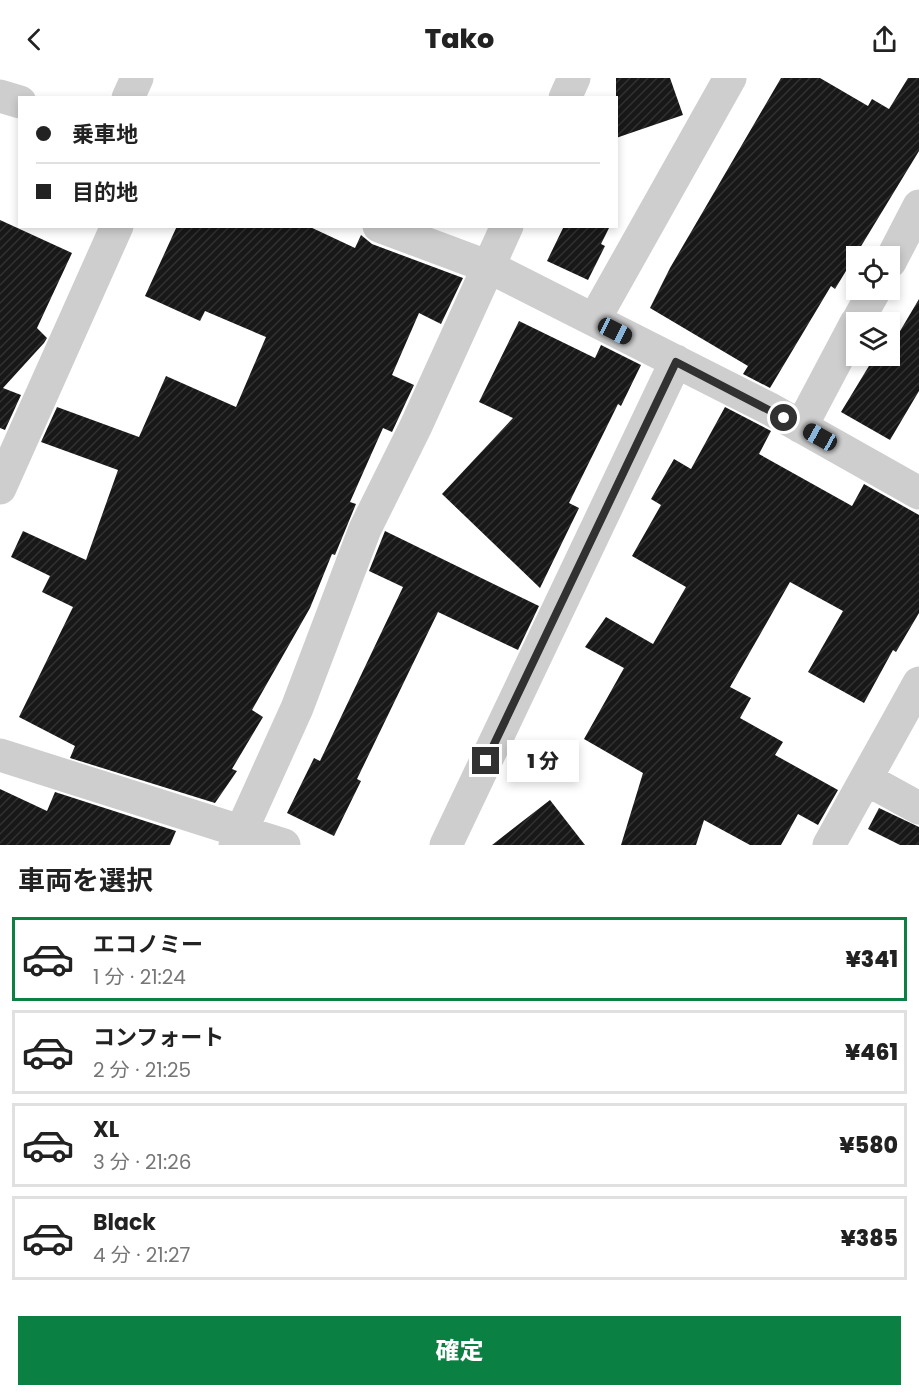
<!DOCTYPE html>
<html lang="ja">
<head>
<meta charset="utf-8">
<style>
	:root { --surface:#fff; --page:#f2f2f2; --text:#222; --muted:#767676; --line:#e0e0e0; --accent:#0b8043 }
	body { margin:0; font-family:Poppins,"Noto Sans JP",sans-serif; background:var(--page); color:var(--text); height:100vh; display:flex; flex-direction:column; font-size:22px; white-space:nowrap }
	* { box-sizing:border-box; margin:0 }
	p { font-size:20px; color:var(--muted) }
	.icon { flex:none; width:33px; height:33px; fill:none; stroke:currentColor; stroke-width:2; stroke-linecap:round; stroke-linejoin:round }
	.map { position:relative; height:767px; overflow:hidden }
	.panel { display:flex; flex-direction:column; background:var(--surface); flex:1 }
	.panel>* { flex:none }
	.hud { position:absolute; left:18px; top:18px; width:600px; height:132px; border-radius:0px; box-shadow:0 3px 9px #0003; display:grid; align-content:center; height:132px; padding:0 18px; background:var(--surface) }
	.tools { position:absolute; left:846px; top:168px; display:grid; gap:12px }
	.tools a { display:grid; place-items:center; width:54px; height:54px; border-radius:0px; background:var(--surface); box-shadow:0 3px 9px #0003; font-size:30px }
	.end { position:absolute; width:27px; height:27px; margin:-14px; border:8px solid #313131; background:#fff; box-shadow:0 0 0 3px #fff }
	.from { border-radius:50% }
	.bubble { position:absolute; height:42px; border-radius:0px; background:var(--surface); box-shadow:0 3px 9px #0003; font-size:20px; font-weight:800; line-height:42px; text-align:center }
	.car { position:absolute; width:18px; height:36px; margin:-18px -9px; border-radius:8px; box-shadow:0 0 4px 2px #0007; background:linear-gradient(#222 24%,#8ab4d8 0 40%,#222 0 76%,#8ab4d8 0 86%,#222 0) }
	.hud b { display:flex; align-items:center; gap:21px; height:57px; font-size:22px }
	.hud b+b { border-top:2px solid var(--line) }
	.hud i { width:15px; height:15px; background:var(--text) }
	ul { padding:0; list-style:none }
	li { display:flex; align-items:center; gap:18px; height:84px; margin:0 12px 9px; padding:0 6px; border:3px solid var(--line); border-radius:0px }
	li div { flex:1 }
	li b { display:block; font-size:22px }
	li em { font-style:normal; font-weight:800 }
	li.on { border-color:var(--accent) }
	li>.icon { width:54px; height:54px; stroke-width:1.5 }
	h2 { padding:0 18px; font-size:27px; line-height:72px }
	.action { display:flex; gap:12px; margin-top:auto; padding:12px 18px }
	.action a { flex:1; height:69px; border-radius:0px; background:var(--accent); color:#fff; font-size:24px; font-weight:800; line-height:69px; text-align:center }
	header { display:flex; justify-content:space-between; align-items:center; height:78px; padding:0 18px; background:var(--surface); font-size:27px; font-weight:800 }
	.map>svg:first-child { display:block }
	.building { fill:url(#building-hatch) }
	.lines { fill:none; stroke-linecap:round; stroke-linejoin:round }
	.minor { stroke:#cecece; stroke-width:33 }
	.route { stroke:#313131; stroke-width:8 }
</style>
</head>
<body>
<header><svg class="icon" aria-label="back" viewBox="0 0 24 24"><path d="M15 5l-7 7 7 7"/></svg>Tako<svg class="icon" aria-label="share" viewBox="0 0 24 24"><path d="M12 15V3M7 8l5-5 5 5M5 13v7h14v-7"/></svg></header>
<div class="map">
<svg width="919" height="767" viewBox="0 0 919 767">
	<defs>
		<pattern id="building-hatch" width="6" height="6" patternUnits="userSpaceOnUse" patternTransform="scale(1.5)"><rect width="6" height="6" fill="#181818"/><path d="M-1 1l2-2M0 6l6-6M5 7l2-2" fill="none" stroke="#313131"/></pattern>
	</defs>
	<rect width="100%" height="100%" fill="#fff"/>
	<path class="building" d="M 616,0 L 670,0 L 683,37 L 616,60 Z
		M 781,0 L 820,0 L 868,28 L 872,21 L 889,31 L 908,0 L 919,0 L 919,73 L 835,211 L 831,208 L 770,310 L 743,296 L 748,288 L 650,230 L 670,190 Z
		M 0,142 L 72,175 L 37,250 L 47,260 L 44,265 L 3,310 L 21,317 L 5,352 L 0,350 Z
		M 177,148 L 308,148 L 355,170 L 361,157 L 372,166 L 463,200 L 441,246 L 419,235 L 392,297 L 414,307 L 392,354 L 383,350 L 350,424 L 356,426 L 335,477 L 332,476 L 310,530 L 252,632 L 263,639 L 232,691 L 237,693 L 215,725 L 70,680 L 75,668 L 19,639 L 73,529 L 42,514 L 50,498 L 11,479 L 23,453 L 86,482 L 118,392 L 41,364 L 57,329 L 139,359 L 166,298 L 236,329 L 266,259 L 205,233 L 200,243 L 145,218 Z
		M 564,148 L 610,148 L 601,166 L 605,168 L 588,202 L 547,183 Z
		M 919,221 L 919,313 L 890,362 L 841,334 L 875,278 L 890,278 L 890,270 Z
		M 519,243 L 595,280 L 601,267 L 641,287 L 621,328 L 618,326 L 569,425 L 579,430 L 540,510 L 442,416 L 513,340 L 479,324 Z
		M 725,329 L 771,353 L 759,376 L 852,428 L 864,406 L 919,437 L 919,535 L 896,574 L 893,572 L 864,625 L 808,594 L 843,533 L 790,504 L 730,609 L 751,620 L 740,640 L 783,664 L 775,677 L 838,712 L 818,747 L 798,736 L 781,767 L 750,767 L 704,742 L 696,767 L 621,767 L 643,695 L 584,661 L 624,590 L 585,569 L 606,539 L 653,566 L 686,509 L 632,478 L 661,427 L 651,421 L 674,381 L 691,391 Z
		M 385,453 L 539,528 L 518,572 L 438,534 L 357,701 L 361,703 L 334,758 L 287,735 L 314,680 L 320,683 L 403,509 L 369,493 Z
		M 0,711 L 47,733 L 55,714 L 176,753 L 170,767 L 0,767 Z
		M 550,722 L 585,767 L 492,767 Z
		M 879,730 L 919,749 L 919,767 L 900,767 L 868,751 Z"/>
	<g class="lines">
		<path class="minor" d="M 0,18 L 20,24
			M 128,20 L 137,0
			M 565,20 L 574,0
			M 379,148 L 489,189 L 768,330 L 919,415
			M 890,184 L 919,128
			M 594,242 L 730,0
			M 857,244 L 875,212
			M 801,349 L 856,245
			M 0,410 L 117,148
			M 0,677 L 284,767
			M 866,701 L 919,730
			M 235,767 L 297,630 L 365,451 L 416,348 L 507,148
			M 446,767 L 676,283
			M 829,767 L 919,605"/>
	</g>
	<g class="lines">
		<path class="route" d="M 486,683 L 676,284 L 784,340"/>
	</g>
</svg>
<div class="tools">
<a><svg class="icon" aria-label="locate" viewBox="0 0 24 24"><circle cx="12" cy="12" r="6"/><path d="M12 2v4M12 18v4M2 12h4M18 12h4"/></svg></a>
<a><svg class="icon" aria-label="layers" viewBox="0 0 24 24"><path d="M12 4l9 5-9 5-9-5zM3 14l9 5 9-5"/></svg></a>
</div>
<i class="end from" style="left:784px;top:340px"></i>
<i class="end" style="left:486px;top:683px"></i>
<div class="bubble" style="left:507px;top:662px;width:72px">1 分</div>
<i class="car" style="left:615px;top:253px;rotate:117deg"></i>
<i class="car" style="left:820px;top:359px;rotate:299deg"></i>
<div class="hud">
<b><i class="from"></i>乗車地</b>
<b><i></i>目的地</b>
</div>
</div>
<section class="panel">
<h2>車両を選択</h2>
<ul>
<li class="on"><svg class="icon" aria-label="car" viewBox="0 0 24 24"><path d="M5 17H2v-5l4-1 3-4h7l3 4 3 1v5h-3M9 17h6M6 11h13"/><circle cx="7" cy="17" r="2"/><circle cx="17" cy="17" r="2"/></svg><div><b>エコノミー</b><p>1 分 · 21:24</p></div><em>¥341</em></li>
<li><svg class="icon" aria-label="car" viewBox="0 0 24 24"><path d="M5 17H2v-5l4-1 3-4h7l3 4 3 1v5h-3M9 17h6M6 11h13"/><circle cx="7" cy="17" r="2"/><circle cx="17" cy="17" r="2"/></svg><div><b>コンフォート</b><p>2 分 · 21:25</p></div><em>¥461</em></li>
<li><svg class="icon" aria-label="car" viewBox="0 0 24 24"><path d="M5 17H2v-5l4-1 3-4h7l3 4 3 1v5h-3M9 17h6M6 11h13"/><circle cx="7" cy="17" r="2"/><circle cx="17" cy="17" r="2"/></svg><div><b>XL</b><p>3 分 · 21:26</p></div><em>¥580</em></li>
<li><svg class="icon" aria-label="car" viewBox="0 0 24 24"><path d="M5 17H2v-5l4-1 3-4h7l3 4 3 1v5h-3M9 17h6M6 11h13"/><circle cx="7" cy="17" r="2"/><circle cx="17" cy="17" r="2"/></svg><div><b>Black</b><p>4 分 · 21:27</p></div><em>¥385</em></li>
</ul>
<div class="action"><a>確定</a></div>
</section>
</body>
</html>
